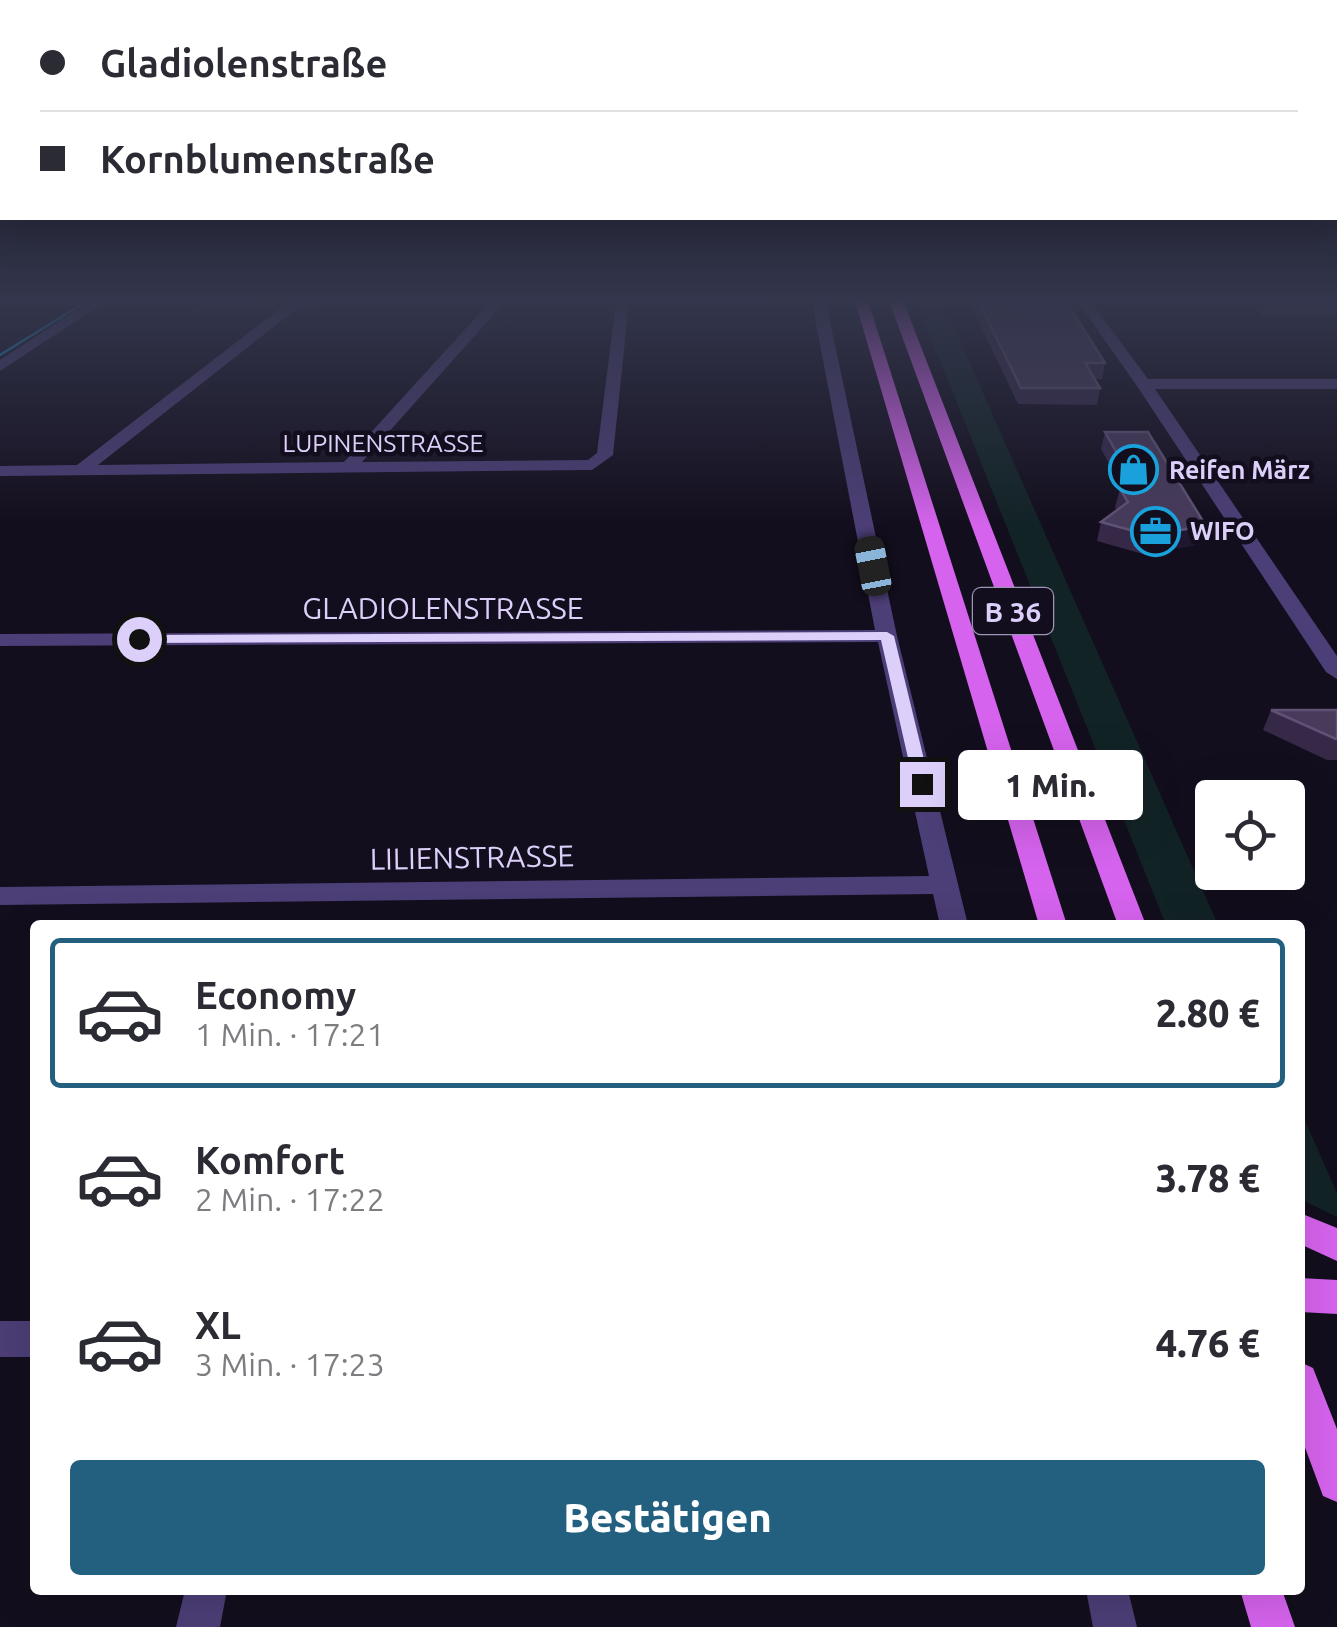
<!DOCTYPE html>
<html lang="de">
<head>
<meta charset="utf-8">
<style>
	:root { --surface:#fff; --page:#f2f2f3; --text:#2b2b33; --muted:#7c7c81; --line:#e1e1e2; --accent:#23607f }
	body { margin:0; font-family:Ubuntu,sans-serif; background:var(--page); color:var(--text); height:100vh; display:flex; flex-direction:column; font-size:38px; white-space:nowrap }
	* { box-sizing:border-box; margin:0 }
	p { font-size:32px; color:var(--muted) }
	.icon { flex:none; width:55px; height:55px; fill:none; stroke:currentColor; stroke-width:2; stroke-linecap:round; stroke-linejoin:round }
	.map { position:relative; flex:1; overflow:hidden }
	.side { position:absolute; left:30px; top:920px; width:1275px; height:675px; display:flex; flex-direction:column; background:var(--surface); border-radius:10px; box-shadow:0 10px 40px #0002 }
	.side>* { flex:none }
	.hud { position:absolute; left:0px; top:0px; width:1338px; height:220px; box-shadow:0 10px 40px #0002; display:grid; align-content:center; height:220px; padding:0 40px; background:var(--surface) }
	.tools { position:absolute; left:1195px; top:780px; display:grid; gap:20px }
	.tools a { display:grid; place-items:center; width:110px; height:110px; border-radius:10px; background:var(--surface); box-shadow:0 10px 40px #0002; font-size:50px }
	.end { position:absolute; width:45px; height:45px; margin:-22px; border:12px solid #dccff9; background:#111; box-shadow:0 0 0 5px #111 }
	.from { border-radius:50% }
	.bubble { position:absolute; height:70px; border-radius:10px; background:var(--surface); box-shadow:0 10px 40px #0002; font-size:32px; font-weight:800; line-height:70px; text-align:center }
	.car { position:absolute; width:30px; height:60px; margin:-30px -15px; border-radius:12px; box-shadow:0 0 8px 2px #0007; background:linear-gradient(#222 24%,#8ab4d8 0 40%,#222 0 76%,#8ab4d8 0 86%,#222 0) }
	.hud b { display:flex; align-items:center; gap:35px; height:95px; font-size:38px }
	.hud b+b { border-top:2px solid var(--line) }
	.hud i { width:25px; height:25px; background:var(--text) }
	ul { padding:18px 0 0; list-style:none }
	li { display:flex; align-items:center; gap:30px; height:150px; margin:0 20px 15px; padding:0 20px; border:5px solid transparent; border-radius:10px }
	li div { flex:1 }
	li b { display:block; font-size:38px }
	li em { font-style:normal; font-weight:800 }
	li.selected { border-color:var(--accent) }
	li>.icon { width:90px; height:90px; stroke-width:1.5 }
	.cta { display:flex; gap:20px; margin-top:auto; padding:20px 40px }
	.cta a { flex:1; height:115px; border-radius:10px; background:var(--accent); color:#fff; font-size:40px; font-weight:800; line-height:115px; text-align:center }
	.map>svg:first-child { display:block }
	.green { fill:#122326 }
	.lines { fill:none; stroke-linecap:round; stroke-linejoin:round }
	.minor { fill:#4c3e76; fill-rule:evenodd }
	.major { fill:#d563ed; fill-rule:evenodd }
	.tram { stroke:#1aa1db; stroke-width:2.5 }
	.wall { fill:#362948 }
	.shaded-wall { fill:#20162f }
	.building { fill:#473a5b; stroke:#5f5274; stroke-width:2.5 }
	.route { fill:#dccff9 }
	.labels { text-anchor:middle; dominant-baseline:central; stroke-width:9; stroke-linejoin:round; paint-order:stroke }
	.far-street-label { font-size:25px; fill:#dccff9; stroke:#130e1d }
	.far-poi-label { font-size:25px; font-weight:bold; fill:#dccff9; stroke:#130e1d; text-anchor:start }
	.shield { fill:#130e1d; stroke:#a095b7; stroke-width:2.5 }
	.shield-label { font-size:28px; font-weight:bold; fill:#dccff9 }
	.street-label { font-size:30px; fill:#dccff9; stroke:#130e1d }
</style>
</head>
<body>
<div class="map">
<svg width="1337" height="1627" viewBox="0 0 1337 1627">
	<rect width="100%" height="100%" fill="#130e1d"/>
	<path class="green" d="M 203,298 L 305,298 L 281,302 L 266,311 L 186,312 Z
		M 915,298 L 941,298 L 1218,925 L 1166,925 Z
		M 1300,1109 L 1337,1193 L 1337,1217 L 1300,1199 Z"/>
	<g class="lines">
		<path class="minor" d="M 95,298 L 111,298 L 0,371 L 0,360 Z
			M 320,298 L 721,298 L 714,302 L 629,302 L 613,455 L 592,470 L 0,476 L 0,466 L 77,465 L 286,304 ZM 616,302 L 597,453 L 588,460 L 362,462 L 504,303 ZM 489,303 L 344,462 L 98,465 L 295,310 L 330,304 Z
			M 811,298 L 825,298 L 897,636 L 968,925 L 940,925 L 933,894 L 0,905 L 0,887 L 929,876 L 878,642 L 0,646 L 0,634 L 875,630 Z
			M 1075,298 L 1088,298 L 1148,379 L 1337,379 L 1337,389 L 1155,389 L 1337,656 L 1337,679 L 1326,672 L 1137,386 Z
			M 0,1321 L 35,1321 L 35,1357 L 0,1357 Z
			M 185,1590 L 227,1590 L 220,1627 L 176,1627 Z
			M 1086,1590 L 1128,1590 L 1137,1627 L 1093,1627 Z"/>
		<path class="major" d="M 854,298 L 867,298 L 1067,925 L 1039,925 Z
			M 888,298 L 902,298 L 1146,925 L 1118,925 Z
			M 1300,1213 L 1337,1228 L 1337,1261 L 1300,1244 Z
			M 1300,1278 L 1337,1280 L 1337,1314 L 1300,1312 Z
			M 1300,1362 L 1313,1368 L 1337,1429 L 1337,1502 L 1323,1496 L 1300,1434 Z
			M 1240,1590 L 1282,1590 L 1295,1627 L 1251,1627 Z"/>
		<path class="tram" d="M 0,355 L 92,298"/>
	</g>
	<path class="wall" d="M 970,298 L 1064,298 L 1105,363 L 1102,379 L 1095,379 L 1100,388 L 1097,405 L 1018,404 L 969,302 Z
		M 1246,298 L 1337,298 L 1337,316 L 1264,317 Z
		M 1105,432 L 1201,544 L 1143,554 L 1097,541 L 1101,522 L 1117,510 L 1115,507 L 1120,489 L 1123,489 L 1101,449 Z
		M 1271,710 L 1337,710 L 1337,760 L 1327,760 L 1263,730 Z"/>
	<path class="shaded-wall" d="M 1206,526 L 1201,544 L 1143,554 L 1148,535 Z"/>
	<path class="building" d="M 977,298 L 1064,298 L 1105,363 L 1085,363 L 1100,388 L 1021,388 Z
		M 1105,432 L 1148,432 L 1206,526 L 1148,535 L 1101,522 L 1128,502 L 1120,489 L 1137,489 Z
		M 1271,710 L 1337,710 L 1337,739 L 1336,739 Z"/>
	<linearGradient id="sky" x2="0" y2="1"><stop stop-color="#0a0810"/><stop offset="0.57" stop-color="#33364c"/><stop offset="1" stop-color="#33364c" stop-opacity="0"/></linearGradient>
	<rect width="1337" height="526" fill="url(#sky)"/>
	<path class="route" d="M 887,632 L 894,636 L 930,784 L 922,789 L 914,784 L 881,640 L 139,643 L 132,639 L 139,635 Z"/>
	<defs>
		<symbol id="shop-ring" viewBox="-11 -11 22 22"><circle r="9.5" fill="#130e1d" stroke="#1aa1db" stroke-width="1.5"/><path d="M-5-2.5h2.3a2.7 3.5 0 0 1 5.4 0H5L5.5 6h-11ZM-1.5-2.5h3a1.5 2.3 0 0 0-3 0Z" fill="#1aa1db"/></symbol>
		<symbol id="office-ring" viewBox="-11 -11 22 22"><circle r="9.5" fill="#130e1d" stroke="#1aa1db" stroke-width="1.5"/><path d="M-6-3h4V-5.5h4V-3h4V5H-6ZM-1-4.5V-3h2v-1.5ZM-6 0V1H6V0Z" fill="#1aa1db"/></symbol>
	</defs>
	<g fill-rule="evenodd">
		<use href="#shop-ring" x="1106" y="442" width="55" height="55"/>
		<use href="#office-ring" x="1128" y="504" width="55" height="55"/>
	</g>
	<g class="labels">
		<g class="far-street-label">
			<text x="383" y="443">LUPINENSTRASSE</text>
		</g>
		<g class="far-poi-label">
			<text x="1169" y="470">Reifen März</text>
			<text x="1190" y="531">WIFO</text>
		</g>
		<rect class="shield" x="973" y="588" width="80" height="46" rx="8"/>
		<g class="shield-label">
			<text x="1013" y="611">B 36</text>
		</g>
		<g class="street-label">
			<text x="443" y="608">GLADIOLENSTRASSE</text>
			<text transform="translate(472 857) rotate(-1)">LILIENSTRASSE</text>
		</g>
	</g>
</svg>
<div class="tools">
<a><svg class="icon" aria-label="locate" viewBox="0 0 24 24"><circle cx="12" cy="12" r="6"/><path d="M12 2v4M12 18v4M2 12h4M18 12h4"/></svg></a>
</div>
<i class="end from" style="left:139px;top:639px"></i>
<i class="end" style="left:922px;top:784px"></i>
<div class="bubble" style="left:958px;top:750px;width:185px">1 Min.</div>
<i class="car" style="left:873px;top:566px;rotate:349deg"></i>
<div class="hud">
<b><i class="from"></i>Gladiolenstraße</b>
<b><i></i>Kornblumenstraße</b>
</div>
<section class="side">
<ul>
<li class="selected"><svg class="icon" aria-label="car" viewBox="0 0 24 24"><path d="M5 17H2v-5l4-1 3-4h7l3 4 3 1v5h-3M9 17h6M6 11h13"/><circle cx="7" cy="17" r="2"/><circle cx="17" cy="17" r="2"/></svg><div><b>Economy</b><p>1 Min. · 17:21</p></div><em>2.80 €</em></li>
<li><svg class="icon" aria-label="car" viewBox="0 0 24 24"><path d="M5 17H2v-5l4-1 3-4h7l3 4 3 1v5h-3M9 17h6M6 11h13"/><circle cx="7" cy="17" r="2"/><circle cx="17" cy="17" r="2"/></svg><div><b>Komfort</b><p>2 Min. · 17:22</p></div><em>3.78 €</em></li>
<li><svg class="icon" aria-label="car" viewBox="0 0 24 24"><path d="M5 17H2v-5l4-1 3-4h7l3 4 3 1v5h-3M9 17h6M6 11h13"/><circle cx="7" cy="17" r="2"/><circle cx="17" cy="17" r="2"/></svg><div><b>XL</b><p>3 Min. · 17:23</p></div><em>4.76 €</em></li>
</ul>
<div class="cta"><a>Bestätigen</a></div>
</section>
</div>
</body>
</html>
